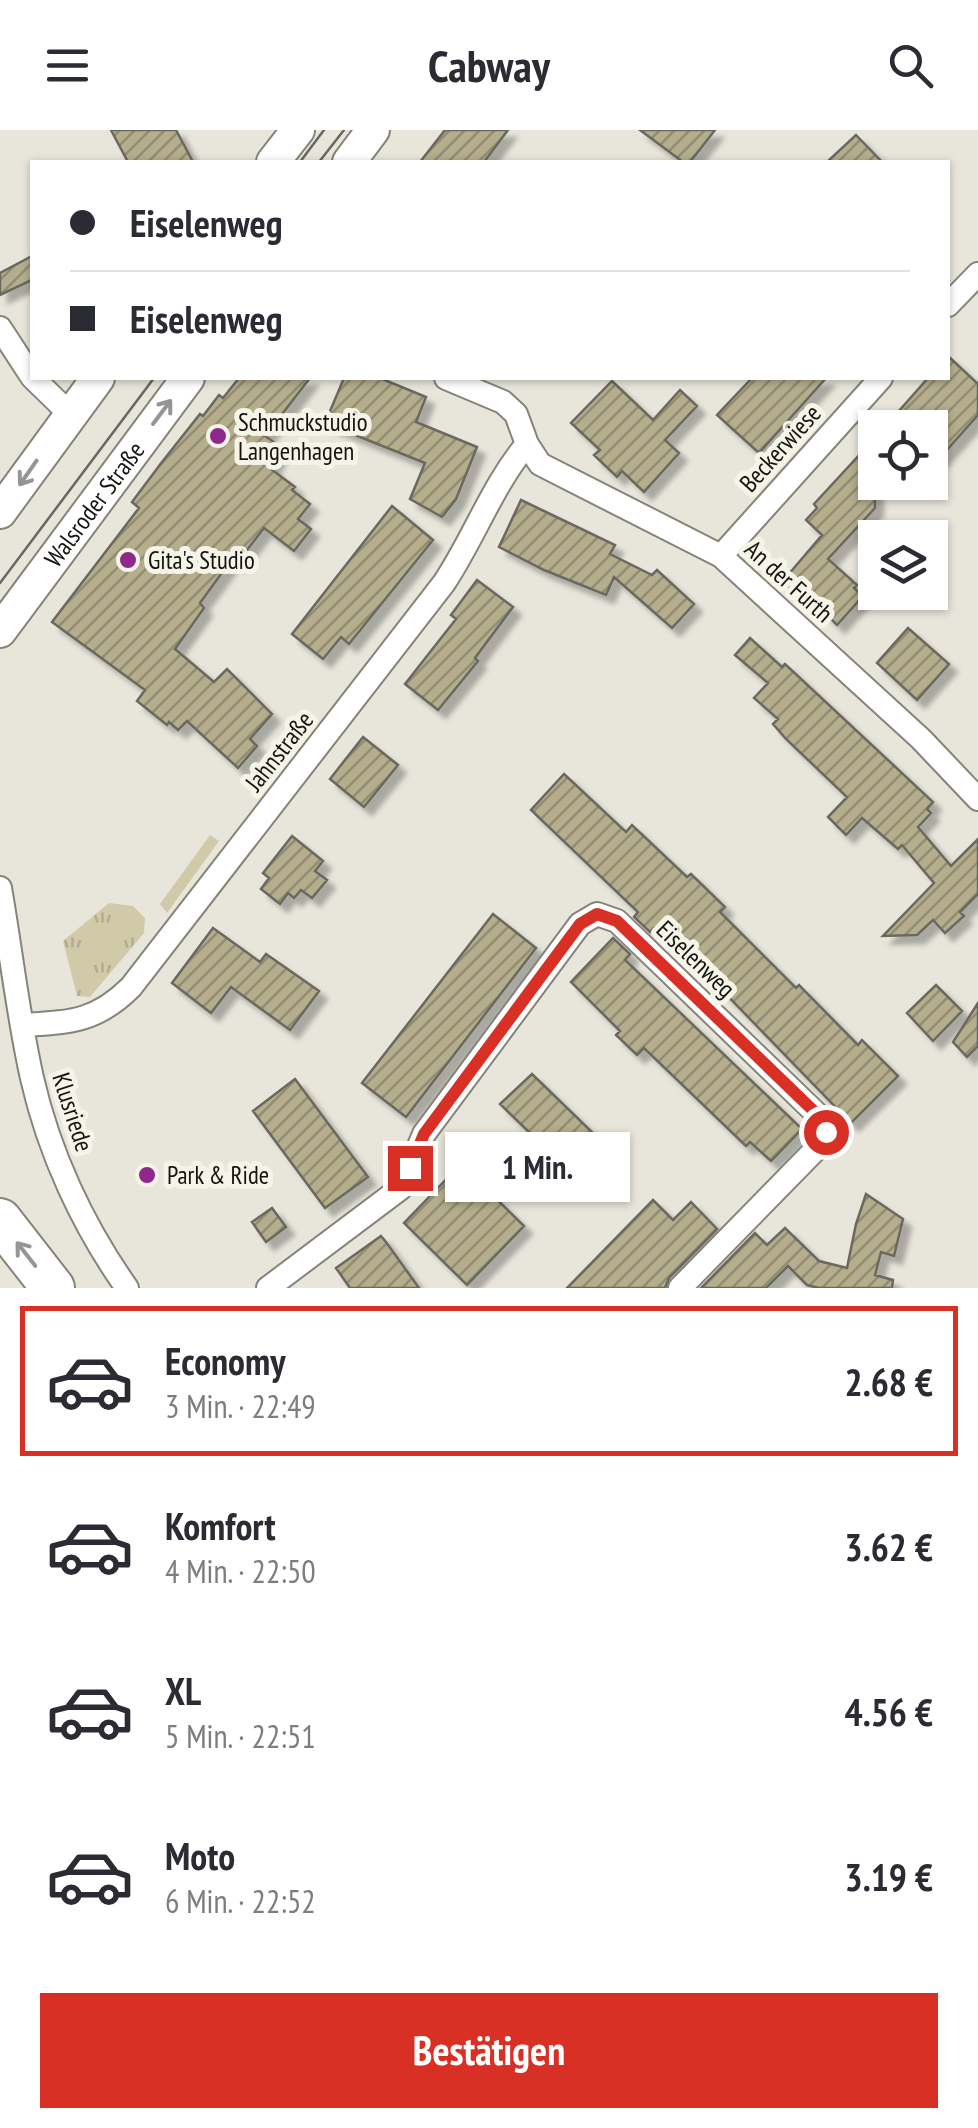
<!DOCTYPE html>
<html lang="de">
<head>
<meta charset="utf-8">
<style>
	:root { --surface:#fff; --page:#f7f7f7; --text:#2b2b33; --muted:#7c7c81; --line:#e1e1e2; --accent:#d93025 }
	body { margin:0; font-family:"PT Sans Narrow",sans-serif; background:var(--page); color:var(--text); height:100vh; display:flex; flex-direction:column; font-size:38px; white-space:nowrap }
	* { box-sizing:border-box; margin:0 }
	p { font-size:32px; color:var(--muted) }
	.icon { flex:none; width:55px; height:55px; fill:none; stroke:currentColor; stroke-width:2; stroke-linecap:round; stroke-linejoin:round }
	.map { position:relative; height:1158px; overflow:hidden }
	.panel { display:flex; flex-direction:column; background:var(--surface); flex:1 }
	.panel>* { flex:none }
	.hud { position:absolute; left:30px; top:30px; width:920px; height:220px; border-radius:0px; box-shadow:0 2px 8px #0004; display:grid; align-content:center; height:220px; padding:0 40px; background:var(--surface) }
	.controls { position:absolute; left:858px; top:280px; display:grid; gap:20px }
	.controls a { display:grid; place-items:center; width:90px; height:90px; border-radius:0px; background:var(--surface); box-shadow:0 2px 8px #0004; font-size:50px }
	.end { position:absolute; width:45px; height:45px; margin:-22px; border:12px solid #d93025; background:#fff; box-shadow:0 0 0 5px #fff }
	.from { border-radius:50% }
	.bubble { position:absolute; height:70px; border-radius:0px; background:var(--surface); box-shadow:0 2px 8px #0004; font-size:32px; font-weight:700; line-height:70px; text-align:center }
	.hud b { display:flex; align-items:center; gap:35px; height:95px; font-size:38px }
	.hud b+b { border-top:2px solid var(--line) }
	.hud i { width:25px; height:25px; background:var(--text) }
	ul { padding:18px 0 0; list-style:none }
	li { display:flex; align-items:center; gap:30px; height:150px; margin:0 20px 15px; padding:0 20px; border:5px solid transparent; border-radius:0px }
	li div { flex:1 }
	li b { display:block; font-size:38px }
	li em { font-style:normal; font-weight:700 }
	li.on { border-color:var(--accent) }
	li>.icon { width:90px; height:90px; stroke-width:1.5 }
	.primary-button { display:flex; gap:20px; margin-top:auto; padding:20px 40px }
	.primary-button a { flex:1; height:115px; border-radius:0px; background:var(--accent); color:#fff; font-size:40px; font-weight:700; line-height:115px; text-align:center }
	header { display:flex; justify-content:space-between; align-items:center; height:130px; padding:0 40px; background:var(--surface); font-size:45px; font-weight:700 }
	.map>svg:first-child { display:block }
	.grass { fill:url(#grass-tufts) }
	.building { fill:url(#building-hatch); stroke:#6a695f; stroke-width:2.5; filter:url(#shadow) }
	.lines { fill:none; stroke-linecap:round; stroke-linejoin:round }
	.street-casing { stroke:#858479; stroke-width:26 }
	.secondary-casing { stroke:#858479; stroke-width:36 }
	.highway-casing { stroke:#858479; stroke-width:46 }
	.street { stroke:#fff; stroke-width:22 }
	.secondary { stroke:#fff; stroke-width:32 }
	.highway { stroke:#fff; stroke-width:42 }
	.tram { stroke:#696761; stroke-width:2.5 }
	.oneway { stroke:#969593 }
	.route { stroke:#d93025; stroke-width:12 }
	.poi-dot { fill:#8f278c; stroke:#f5f4e8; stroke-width:4 }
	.labels { text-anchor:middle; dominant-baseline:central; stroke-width:10; stroke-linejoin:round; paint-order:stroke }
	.poi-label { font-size:25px; fill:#151410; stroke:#f5f4e8; text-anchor:start }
	.street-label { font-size:25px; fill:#151410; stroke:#f5f4e8 }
</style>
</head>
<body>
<header><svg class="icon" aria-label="menu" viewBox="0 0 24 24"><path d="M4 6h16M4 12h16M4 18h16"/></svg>Cabway<svg class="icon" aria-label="search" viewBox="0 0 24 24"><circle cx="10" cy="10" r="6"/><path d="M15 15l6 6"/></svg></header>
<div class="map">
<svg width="978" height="1158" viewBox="0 0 978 1158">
	<defs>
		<pattern id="grass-tufts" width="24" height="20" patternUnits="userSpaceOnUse" patternTransform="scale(2.5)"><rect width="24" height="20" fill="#d0caa8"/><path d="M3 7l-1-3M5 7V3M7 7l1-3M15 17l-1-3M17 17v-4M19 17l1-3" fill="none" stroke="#b2ad90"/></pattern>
		<pattern id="building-hatch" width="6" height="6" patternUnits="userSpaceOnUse" patternTransform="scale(2.5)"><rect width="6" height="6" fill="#b4ae8d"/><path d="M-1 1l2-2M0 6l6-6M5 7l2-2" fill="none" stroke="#918c72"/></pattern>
		<filter id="shadow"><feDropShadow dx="8" dy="8" stdDeviation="2.5" flood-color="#0004"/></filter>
	</defs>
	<rect width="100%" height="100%" fill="#e8e6db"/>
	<path class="grass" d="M 210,705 L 219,711 L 167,783 L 160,774 Z
		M 109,773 L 133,776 L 145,788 L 144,803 L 90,867 L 77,866 L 63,811 Z"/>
	<path class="building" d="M 111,0 L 176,0 L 193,32 L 128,32 Z
		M 445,0 L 508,0 L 484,32 L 420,32 Z
		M 640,0 L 715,0 L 690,32 L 683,32 Z
		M 856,5 L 882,32 L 827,32 Z
		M 32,126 L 32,150 L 0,165 L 0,143 Z
		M 948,226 L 978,254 L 978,285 L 930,339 L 930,298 L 884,298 L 928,248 L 948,248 Z
		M 239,248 L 310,248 L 265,306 L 281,317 L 271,339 L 295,357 L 292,360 L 310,374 L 298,389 L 311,399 L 294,421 L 264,398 L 237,433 L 232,429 L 200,473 L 204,478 L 175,519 L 214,552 L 227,539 L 272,584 L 250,609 L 257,616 L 238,638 L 187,591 L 178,600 L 169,592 L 167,595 L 137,571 L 145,560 L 52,492 L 139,378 L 132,372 L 162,332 L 200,284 L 203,286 L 219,265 L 223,268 Z
		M 344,248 L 380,248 L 426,267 L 416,292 L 477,317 L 456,369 L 442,387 L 410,369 L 425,333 L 325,293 Z
		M 752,248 L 826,248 L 759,323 L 717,285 Z
		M 612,251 L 653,290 L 680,260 L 697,276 L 665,310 L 679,323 L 644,362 L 622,341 L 617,347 L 594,325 L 600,320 L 571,293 Z
		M 875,308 L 875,378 L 828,429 L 857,455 L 854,458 L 863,466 L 837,495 L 801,459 L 797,464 L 782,452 L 822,405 L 806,390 L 817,378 L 814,374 Z
		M 521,370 L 615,415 L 610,424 L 652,445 L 657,440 L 694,474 L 672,498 L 614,447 L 606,465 L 544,440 L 499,417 Z
		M 392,376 L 433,410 L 349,514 L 341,507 L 323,529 L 292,504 Z
		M 477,450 L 513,477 L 475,528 L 478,531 L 438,580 L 405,554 L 456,489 L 451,485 Z
		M 908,498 L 949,534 L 917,570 L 877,533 Z
		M 750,508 L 782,537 L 785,534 L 933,672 L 927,679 L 931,683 L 918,697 L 951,736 L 978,709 L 978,764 L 960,782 L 964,786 L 945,803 L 933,790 L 917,805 L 883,806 L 934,753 L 902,715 L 898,719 L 862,688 L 846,705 L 828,687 L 847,667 L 786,609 L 773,594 L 778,589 L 754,568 L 768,553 L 735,525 Z
		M 363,607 L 398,635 L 364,677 L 330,649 Z
		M 564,644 L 626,702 L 632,695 L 687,747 L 691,744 L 725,777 L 720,782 L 796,858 L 799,855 L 858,915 L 862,910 L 898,946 L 851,993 L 683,820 L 680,823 L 654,798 L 650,802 L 634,787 L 638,782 L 531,680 Z
		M 292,706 L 323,731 L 315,741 L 327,750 L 312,768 L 301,760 L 294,768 L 288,763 L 280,774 L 261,759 L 269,748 L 263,743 Z
		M 493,784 L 536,818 L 406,987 L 362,953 Z
		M 213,798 L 260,832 L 266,824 L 319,861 L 290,900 L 231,857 L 211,883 L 172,853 Z
		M 613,808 L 630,824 L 625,830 L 802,999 L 771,1031 L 750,1012 L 746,1016 L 644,918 L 637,925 L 616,905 L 620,901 L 571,852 Z
		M 936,855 L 962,881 L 933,911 L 907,883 Z
		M 978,873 L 978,916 L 967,927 L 953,912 Z
		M 532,944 L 594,1004 L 564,1036 L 500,974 Z
		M 295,949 L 368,1047 L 325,1078 L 253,981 Z
		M 461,1034 L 524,1096 L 467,1155 L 404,1093 Z
		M 866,1064 L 903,1089 L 894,1126 L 881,1122 L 875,1145 L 893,1150 L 892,1158 L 819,1158 L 807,1155 L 788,1136 L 766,1158 L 701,1158 L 755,1103 L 767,1115 L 785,1098 L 819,1131 L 847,1138 L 856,1094 Z
		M 653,1070 L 673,1090 L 691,1072 L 717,1099 L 669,1148 L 665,1158 L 567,1158 Z
		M 272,1078 L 286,1097 L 266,1112 L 252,1092 Z
		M 381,1106 L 386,1112 L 419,1158 L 350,1158 L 336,1138 Z"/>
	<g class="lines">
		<defs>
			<path id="street" d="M 948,175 L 978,144
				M 0,198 L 32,247
				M 33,248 L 70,284
				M 446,248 L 503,272 L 516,284 L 527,314 L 540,334 L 721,426 L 921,609 L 978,669
				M 721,426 L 881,248
				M 0,758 C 11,821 18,886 32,948 C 49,1023 83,1096 127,1158
				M 24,895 C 70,892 96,892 131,857 L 444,453 C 474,408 492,356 527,314
				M 268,1158 L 401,1058 L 424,1004 L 580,794 L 597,784 L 617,791 L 822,989 L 826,1002 L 821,1014 L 680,1158"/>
			<g id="secondary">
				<path d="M 273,32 L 298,0"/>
				<path d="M 349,32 L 373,0"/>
				<path d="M 0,382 L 98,248"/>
				<path id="s1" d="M 0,501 L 188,248"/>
			</g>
			<path id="highway" d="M 0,1090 L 53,1158"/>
		</defs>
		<use href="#street" class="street-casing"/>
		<use href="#secondary" class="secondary-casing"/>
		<use href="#highway" class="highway-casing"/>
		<use href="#street" class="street"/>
		<use href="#secondary" class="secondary"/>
		<use href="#highway" class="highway"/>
		<path class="tram" d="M 300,32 L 324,0
			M 319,32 L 344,0
			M 0,453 L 154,248"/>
	</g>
	<defs><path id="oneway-shaft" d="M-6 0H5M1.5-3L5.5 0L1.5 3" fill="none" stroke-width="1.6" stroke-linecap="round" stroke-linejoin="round" transform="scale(2.5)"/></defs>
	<g class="oneway">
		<use href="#oneway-shaft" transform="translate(162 282) rotate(-53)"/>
		<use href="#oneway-shaft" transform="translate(28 343) rotate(125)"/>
		<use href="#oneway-shaft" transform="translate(26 1124) rotate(-128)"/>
	</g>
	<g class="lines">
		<path class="route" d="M 410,1038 L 424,1004 L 580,794 L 597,784 L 617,791 L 822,989 L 826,1002"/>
	</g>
	<g class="poi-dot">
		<circle cx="218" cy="306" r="10"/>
		<circle cx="128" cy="430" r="10"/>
		<circle cx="147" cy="1045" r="10"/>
	</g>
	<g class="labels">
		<g class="poi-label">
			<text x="238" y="292">Schmuckstudio<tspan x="238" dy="29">Langenhagen</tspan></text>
			<text x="148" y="430">Gita's Studio</text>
			<text x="167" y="1045">Park &amp; Ride</text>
		</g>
		<g class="street-label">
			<text transform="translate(780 318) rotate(-48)">Beckerwiese</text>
			<text stroke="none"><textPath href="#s1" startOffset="158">Walsroder Straße</textPath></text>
			<text transform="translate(789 451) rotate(42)">An der Furth</text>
			<text transform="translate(279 621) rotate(-52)">Jahnstraße</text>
			<text transform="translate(696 829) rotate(44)">Eiselenweg</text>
			<text transform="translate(73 982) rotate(72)">Klusriede</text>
		</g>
	</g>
</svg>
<div class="controls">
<a><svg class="icon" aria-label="locate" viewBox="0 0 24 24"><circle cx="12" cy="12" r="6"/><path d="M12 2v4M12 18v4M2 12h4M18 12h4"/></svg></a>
<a><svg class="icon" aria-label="layers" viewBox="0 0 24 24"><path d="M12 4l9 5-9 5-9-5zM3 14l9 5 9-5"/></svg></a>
</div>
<i class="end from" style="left:826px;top:1002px"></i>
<i class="end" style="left:410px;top:1038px"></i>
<div class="bubble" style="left:445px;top:1002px;width:185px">1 Min.</div>
<div class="hud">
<b><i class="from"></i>Eiselenweg</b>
<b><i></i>Eiselenweg</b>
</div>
</div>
<section class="panel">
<ul>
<li class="on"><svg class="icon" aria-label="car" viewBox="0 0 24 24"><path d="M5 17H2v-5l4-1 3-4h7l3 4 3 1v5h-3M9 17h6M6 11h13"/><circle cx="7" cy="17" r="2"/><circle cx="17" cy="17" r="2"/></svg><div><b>Economy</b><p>3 Min. · 22:49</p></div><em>2.68 €</em></li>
<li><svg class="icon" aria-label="car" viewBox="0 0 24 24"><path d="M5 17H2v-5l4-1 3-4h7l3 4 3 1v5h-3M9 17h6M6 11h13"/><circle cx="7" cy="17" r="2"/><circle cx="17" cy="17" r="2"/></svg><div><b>Komfort</b><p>4 Min. · 22:50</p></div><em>3.62 €</em></li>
<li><svg class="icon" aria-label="car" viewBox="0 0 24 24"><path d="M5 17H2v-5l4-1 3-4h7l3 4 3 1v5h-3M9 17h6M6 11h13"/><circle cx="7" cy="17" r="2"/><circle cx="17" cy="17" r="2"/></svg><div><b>XL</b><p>5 Min. · 22:51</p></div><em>4.56 €</em></li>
<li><svg class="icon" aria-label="car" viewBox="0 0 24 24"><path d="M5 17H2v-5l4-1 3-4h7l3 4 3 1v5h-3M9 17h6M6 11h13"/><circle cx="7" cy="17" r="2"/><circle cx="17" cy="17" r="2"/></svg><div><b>Moto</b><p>6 Min. · 22:52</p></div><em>3.19 €</em></li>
</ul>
<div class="primary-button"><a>Bestätigen</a></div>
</section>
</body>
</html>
